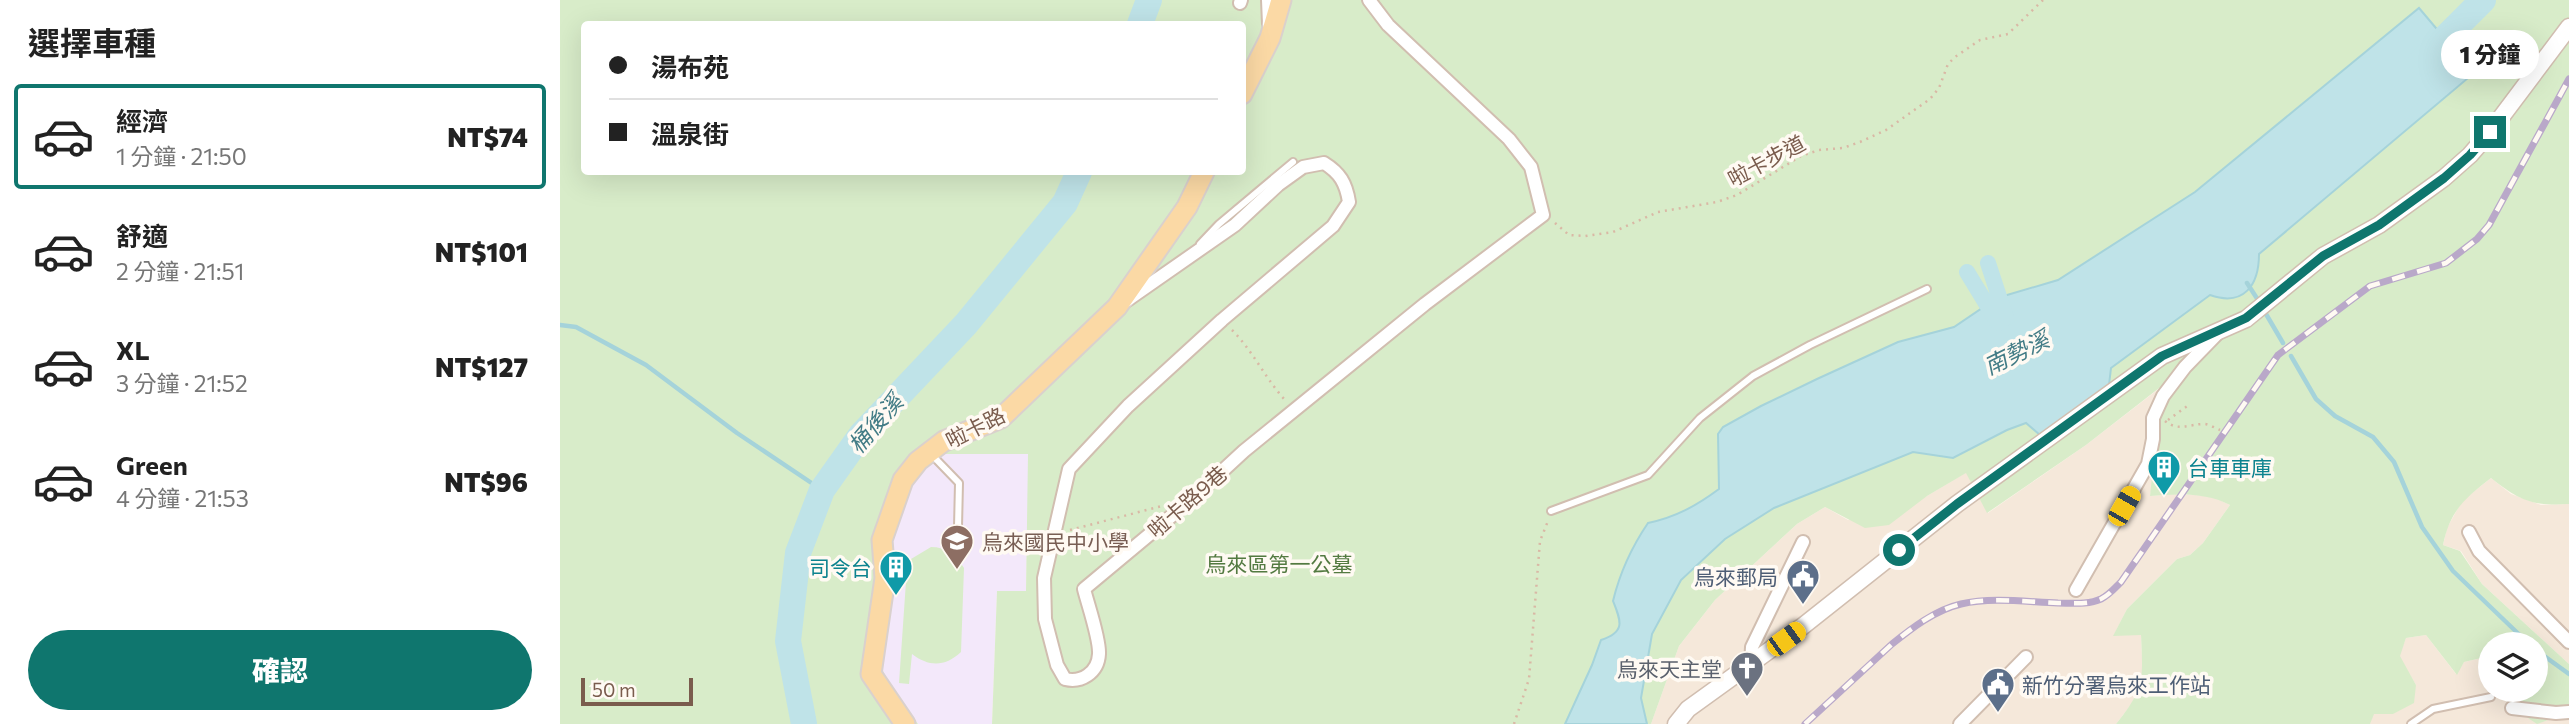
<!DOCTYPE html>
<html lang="zh-TW">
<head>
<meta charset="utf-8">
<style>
	:root { --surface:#fff; --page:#f6f6f6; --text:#222; --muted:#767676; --line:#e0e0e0; --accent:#0f766e }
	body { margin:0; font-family:Commissioner,"Noto Sans TC",sans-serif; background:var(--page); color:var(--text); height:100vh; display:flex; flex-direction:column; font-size:26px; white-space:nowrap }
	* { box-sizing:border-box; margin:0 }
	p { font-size:23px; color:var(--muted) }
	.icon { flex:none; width:38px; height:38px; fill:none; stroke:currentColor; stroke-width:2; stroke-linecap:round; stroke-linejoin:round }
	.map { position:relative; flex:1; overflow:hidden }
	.panel { display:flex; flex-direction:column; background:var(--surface); width:560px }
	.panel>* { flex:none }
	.banner { position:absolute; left:21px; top:21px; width:665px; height:154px; border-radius:7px; box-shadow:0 7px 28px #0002; display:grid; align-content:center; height:154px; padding:0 28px; background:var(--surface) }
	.fabs { position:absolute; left:1918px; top:632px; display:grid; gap:14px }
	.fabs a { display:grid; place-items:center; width:70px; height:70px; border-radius:50%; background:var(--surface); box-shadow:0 7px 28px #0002; font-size:35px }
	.scale { position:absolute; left:21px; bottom:18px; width:112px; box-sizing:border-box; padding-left:7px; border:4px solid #7a5c4d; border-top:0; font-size:19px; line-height:24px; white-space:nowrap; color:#7a5c4d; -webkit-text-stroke:5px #fffaf3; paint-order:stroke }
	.end { position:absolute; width:32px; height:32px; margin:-16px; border:9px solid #0f766e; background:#fff; box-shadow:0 0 0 4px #fff }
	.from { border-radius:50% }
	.bubble { position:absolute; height:49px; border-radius:24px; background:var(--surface); box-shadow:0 7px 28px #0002; font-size:23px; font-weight:800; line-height:49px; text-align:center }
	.car { position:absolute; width:21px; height:42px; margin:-21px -10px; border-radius:9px; box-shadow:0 0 5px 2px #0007; background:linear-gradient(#f5c518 24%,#345 0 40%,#f5c518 0 76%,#345 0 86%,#f5c518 0) }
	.banner b { display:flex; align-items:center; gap:24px; height:66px; font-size:26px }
	.banner b+b { border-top:2px solid var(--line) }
	.banner i { width:18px; height:18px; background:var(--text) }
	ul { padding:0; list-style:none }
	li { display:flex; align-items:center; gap:21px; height:105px; margin:0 14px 10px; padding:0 14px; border:4px solid transparent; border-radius:7px }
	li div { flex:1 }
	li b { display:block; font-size:26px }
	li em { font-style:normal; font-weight:800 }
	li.on { border-color:var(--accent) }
	li>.icon { width:63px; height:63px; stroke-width:1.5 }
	h2 { padding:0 28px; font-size:32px; line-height:84px }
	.cta { display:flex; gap:14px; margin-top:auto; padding:14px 28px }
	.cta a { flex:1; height:80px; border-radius:42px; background:var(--accent); color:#fff; font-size:28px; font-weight:800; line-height:80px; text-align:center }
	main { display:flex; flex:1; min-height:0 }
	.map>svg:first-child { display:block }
	.residential { fill:#f5e8da }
	.education { fill:#f3e8fa }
	.green { fill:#d8ecc9; fill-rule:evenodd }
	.water { fill:#bfe3e8; stroke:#a5d3da; stroke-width:2 }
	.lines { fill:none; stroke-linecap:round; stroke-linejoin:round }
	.stream { stroke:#a5d3da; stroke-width:4.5 }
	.canal { stroke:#bfe3e8; stroke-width:16 }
	.river { stroke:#bfe3e8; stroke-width:26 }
	.service-casing { stroke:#d1beb0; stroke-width:10 }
	.minor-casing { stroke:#d1beb0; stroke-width:16 }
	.tertiary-casing { stroke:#d1beb0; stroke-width:19 }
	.primary-casing { stroke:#dad1cd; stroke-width:23 }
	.path { stroke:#d9b8a5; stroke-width:2.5; stroke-dasharray:2 5; stroke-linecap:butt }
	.service { stroke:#fff; stroke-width:6 }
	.minor { stroke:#fff; stroke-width:12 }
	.tertiary { stroke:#fff; stroke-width:16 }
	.primary { stroke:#fbd9a5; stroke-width:19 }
	.rail-casing { stroke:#b9a8c9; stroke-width:7 }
	.rail { stroke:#fffaf3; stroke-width:4.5; stroke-dasharray:13; stroke-linecap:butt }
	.route { stroke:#0f766e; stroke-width:9 }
	.labels { text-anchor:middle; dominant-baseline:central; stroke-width:7; stroke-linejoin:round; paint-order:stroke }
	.street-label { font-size:21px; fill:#7a5c4d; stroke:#fffaf3 }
	.culture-label { font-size:21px; fill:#0d838f; stroke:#fffaf3; text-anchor:start }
	.education-label { font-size:21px; fill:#785e54; stroke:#fffaf3; text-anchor:start }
	.park-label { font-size:21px; fill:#537a41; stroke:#fffaf3 }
	.service-label { font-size:21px; fill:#4e5e75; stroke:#fffaf3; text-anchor:end }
	.worship-label { font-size:21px; fill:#5b616d; stroke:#fffaf3; text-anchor:end }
	.water-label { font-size:23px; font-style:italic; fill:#437c86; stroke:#fffaf3 }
</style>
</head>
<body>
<main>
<section class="panel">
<h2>選擇車種</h2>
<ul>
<li class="on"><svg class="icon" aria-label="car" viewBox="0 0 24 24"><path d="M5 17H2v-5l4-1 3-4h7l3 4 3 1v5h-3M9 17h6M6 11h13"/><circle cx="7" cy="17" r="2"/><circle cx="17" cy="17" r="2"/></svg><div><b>經濟</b><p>1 分鐘 · 21:50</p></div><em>NT$74</em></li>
<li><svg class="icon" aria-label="car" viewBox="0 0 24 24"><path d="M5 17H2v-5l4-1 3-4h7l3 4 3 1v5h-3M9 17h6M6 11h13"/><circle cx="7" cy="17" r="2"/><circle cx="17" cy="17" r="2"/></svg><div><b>舒適</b><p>2 分鐘 · 21:51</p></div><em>NT$101</em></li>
<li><svg class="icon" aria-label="car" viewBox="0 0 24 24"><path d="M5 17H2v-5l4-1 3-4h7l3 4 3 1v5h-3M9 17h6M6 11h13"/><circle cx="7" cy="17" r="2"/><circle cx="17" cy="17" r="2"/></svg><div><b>XL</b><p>3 分鐘 · 21:52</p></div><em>NT$127</em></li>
<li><svg class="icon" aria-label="car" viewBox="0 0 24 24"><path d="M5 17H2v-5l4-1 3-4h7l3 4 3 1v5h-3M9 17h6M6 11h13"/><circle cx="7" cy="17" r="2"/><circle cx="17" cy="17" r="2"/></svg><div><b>Green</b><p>4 分鐘 · 21:53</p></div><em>NT$96</em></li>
</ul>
<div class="cta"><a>確認</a></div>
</section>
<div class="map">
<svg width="2009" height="724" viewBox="0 0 2009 724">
	<rect width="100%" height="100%" fill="#fdf6ec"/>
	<path class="residential" d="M 1614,377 L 1590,496 L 1617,494 L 1651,496 L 1670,505 L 1643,543 L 1630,555 L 1617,559 L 1567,609 L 1554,635 L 1581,635 L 1583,679 L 1574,701 L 1556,724 L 1091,724 L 1119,646 L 1155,600 L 1237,524 L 1265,507 L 1288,520 L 1367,496 L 1407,472 L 1428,513 L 1526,445 Z
		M 1931,478 L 1951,494 L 1981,505 L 2009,504 L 2009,664 L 1922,584 L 1901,551 L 1883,545 L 1887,528 L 1902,501 Z
		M 1866,635 L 1896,674 L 1904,662 L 1930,656 L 1930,690 L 1958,690 L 1958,696 L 2009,712 L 2009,724 L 1810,724 L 1813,714 L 1833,714 L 1856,685 L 1839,656 L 1846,638 Z"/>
	<path class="education" d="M 379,454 L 469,454 L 466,591 L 437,591 L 432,724 L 358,724 L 334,693 L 321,668 L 328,538 L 355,476 Z"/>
	<path class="green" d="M 0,0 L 2009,0 L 2009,504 C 1972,506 1960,501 1931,478 C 1904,499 1890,511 1883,545 L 1900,551 L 1922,584 L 2009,664 L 2009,712 L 1977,724 L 1968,718 L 1958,707 L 1958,690 L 1976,690 L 1976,644 L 1930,644 L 1930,656 L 1904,662 L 1897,675 L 1866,635 L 1846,638 L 1840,656 L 1856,685 L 1854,703 L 1833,714 L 1814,714 L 1810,724 L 1556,724 C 1585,688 1583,680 1581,635 L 1553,636 L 1567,609 L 1617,559 L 1630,555 L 1643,543 L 1670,505 C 1645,492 1618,494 1590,496 L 1596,439 L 1601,413 L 1621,371 L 1526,445 L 1427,513 L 1406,473 L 1367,496 L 1329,525 L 1305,528 L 1265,507 L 1237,524 L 1155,600 L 1119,646 L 1091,724 L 432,724 L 437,591 L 466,591 L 468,454 L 379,454 L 355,476 L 328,538 L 321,667 L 334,693 L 358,724 L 0,724 ZM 24,24 L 682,24 L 682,172 L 24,172 Z
		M 371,547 C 386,547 396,555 404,568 L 401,652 C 385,667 369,667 352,654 L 349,684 L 339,683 L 347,567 L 351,559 Z"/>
	<path class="water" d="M 1859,8 L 1914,73 L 1699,254 C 1699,285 1684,307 1650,295 L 1551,368 L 1549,385 L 1480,435 L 1466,423 L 1447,430 L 1393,458 L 1353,452 L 1214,508 L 1165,539 L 1121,580 L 1092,634 L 1081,698 L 1087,724 L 1005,724 L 1032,665 L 1041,640 C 1066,632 1061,621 1053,601 C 1060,572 1071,548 1088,523 C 1116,517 1136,506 1159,489 L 1158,434 L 1163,427 L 1201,406 L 1257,379 L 1338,342 L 1394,327 L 1437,298 L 1498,280 L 1635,192 Z"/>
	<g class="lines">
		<path class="stream" d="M 1687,283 L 1698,300
			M 1706,314 L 1723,343
			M 0,325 L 16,327 L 86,365 L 177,433 L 262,490
			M 1731,356 L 1756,399 L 1775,416 L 1813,437 L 1834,462 L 1862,527 L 1893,571 L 1969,644
			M 1976,650 L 2009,674"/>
		<path class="canal" d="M 1428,263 L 1446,318
			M 1407,272 L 1438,323"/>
		<path class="river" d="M 580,24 L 589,0
			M 1861,62 L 1923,0
			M 244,724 L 228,641 L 238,553 L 262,490 L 301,435 L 406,324 L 505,203 L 519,172"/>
		<defs>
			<path id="service" d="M 640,244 L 659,224 L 733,162
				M 371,454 L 399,483 L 398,527
				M 991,511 L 1088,475 L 1140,418 L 1193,376 L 1250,345 L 1367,289
				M 1851,724 L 1873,709 L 1931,697"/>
			<path id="minor" d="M 708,0 L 709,24
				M 680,3 L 681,0
				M 566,301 L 675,225 L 718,185 L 743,167 L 764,163 C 780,173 786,183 789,202 L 773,226 L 662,320 L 568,406 L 509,469 L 484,578 L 485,619 L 497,665 L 505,679 C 521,683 538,673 539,654 C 540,639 528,605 524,589 L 632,499 L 684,451 L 865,304 L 983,215 L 971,167 L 949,139 L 828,25 L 809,0
				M 1909,532 L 1919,551 L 2009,642
				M 1516,590 L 1588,464 L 1593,439 L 1593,418 L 1603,396 L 1625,367 L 1657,334
				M 1191,664 L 1192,647 L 1243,542
				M 1952,708 L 1996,713 L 2009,712
				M 1400,724 L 1466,657"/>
			<path id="tertiary" d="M 1116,724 L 1128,709 L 1243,626 L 1397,504 L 1602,356 L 1686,319 L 1763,256 L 1819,225 L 1884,178 L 1910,155 L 1930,132 L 2009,27"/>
			<path id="primary" d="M 682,94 L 710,38 L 721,0
				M 345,724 L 311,674 L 325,578 L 322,540 L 343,480 L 358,461 L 384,441 L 441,418 L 557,307 L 627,207 L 644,172"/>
		</defs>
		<use href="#service" class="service-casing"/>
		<use href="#minor" class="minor-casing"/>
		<use href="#tertiary" class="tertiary-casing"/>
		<use href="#primary" class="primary-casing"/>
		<path class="path" d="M 995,223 L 1009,235 L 1025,236 L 1053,232 L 1098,212 L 1157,202 L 1177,195 L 1241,156 L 1259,150 L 1283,148 L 1300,142 L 1326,130 L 1370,99 L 1379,88 L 1388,64 L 1395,57 L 1420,40 L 1448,34 L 1483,0
			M 672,330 C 693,351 705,378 725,400
			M 1608,420 L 1630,404
			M 1605,421 C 1619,432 1629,424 1644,424 C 1649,424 1655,428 1660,430
			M 510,530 L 602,506
			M 954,724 L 969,679 L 980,541 L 988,521"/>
		<use href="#service" class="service"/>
		<use href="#minor" class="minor"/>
		<use href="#tertiary" class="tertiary"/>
		<use href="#primary" class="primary"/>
		<defs>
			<path id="rail" d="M 1245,724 L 1332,644 C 1352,628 1375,610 1401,604 C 1432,597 1467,602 1498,603 C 1512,603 1528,605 1541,599 C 1549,595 1555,588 1561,582 L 1718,355 L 1810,286 L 1886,263 L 1917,239 L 1929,225 L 2009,79"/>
		</defs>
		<use href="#rail" class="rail-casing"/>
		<use href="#rail" class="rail"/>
	</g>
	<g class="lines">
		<path class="route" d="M 1339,550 L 1397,504 L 1602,356 L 1686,318 L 1763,256 L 1819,225 L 1884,178 L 1910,155 L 1930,132"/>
	</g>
	<defs>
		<symbol id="building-pin" viewBox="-11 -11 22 30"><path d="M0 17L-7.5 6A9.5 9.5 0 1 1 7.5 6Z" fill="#0f9aa8" stroke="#fffaf3"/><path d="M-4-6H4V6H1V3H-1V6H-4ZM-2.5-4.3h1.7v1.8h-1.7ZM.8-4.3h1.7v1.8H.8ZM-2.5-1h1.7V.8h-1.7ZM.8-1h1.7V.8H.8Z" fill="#fff"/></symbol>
		<symbol id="school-pin" viewBox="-11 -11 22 30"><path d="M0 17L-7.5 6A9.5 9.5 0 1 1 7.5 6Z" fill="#8d6e63" stroke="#fffaf3"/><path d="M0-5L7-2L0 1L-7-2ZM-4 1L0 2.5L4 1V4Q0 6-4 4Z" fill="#fff"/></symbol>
		<symbol id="civic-pin" viewBox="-11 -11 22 30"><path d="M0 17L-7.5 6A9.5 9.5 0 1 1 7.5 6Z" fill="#5c6f8a" stroke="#fffaf3"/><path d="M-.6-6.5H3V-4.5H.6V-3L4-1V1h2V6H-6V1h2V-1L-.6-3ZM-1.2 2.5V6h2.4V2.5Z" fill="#fff"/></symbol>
		<symbol id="church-pin" viewBox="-11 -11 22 30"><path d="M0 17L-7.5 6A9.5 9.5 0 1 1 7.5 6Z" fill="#6b7280" stroke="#fffaf3"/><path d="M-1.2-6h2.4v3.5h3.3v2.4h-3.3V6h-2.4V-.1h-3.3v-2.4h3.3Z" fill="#fff"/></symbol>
	</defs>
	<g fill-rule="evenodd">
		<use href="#building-pin" x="1585" y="448" width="38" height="52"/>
		<use href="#school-pin" x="378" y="522" width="38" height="52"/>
		<use href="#building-pin" x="317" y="548" width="38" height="52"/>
		<use href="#civic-pin" x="1224" y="557" width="38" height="52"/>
		<use href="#church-pin" x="1168" y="649" width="38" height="52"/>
		<use href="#civic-pin" x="1419" y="665" width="38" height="52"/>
	</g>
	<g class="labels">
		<g class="street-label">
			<text transform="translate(1206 160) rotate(-28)">啦卡步道</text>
			<text transform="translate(415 427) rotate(-27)">啦卡路</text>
			<text transform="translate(627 501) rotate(-41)">啦卡路9巷</text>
		</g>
		<g class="culture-label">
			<text x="1628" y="467">台車車庫</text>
			<text x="312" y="567" text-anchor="end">司令台</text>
		</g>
		<g class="education-label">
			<text x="422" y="541">烏來國民中小學</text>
		</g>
		<g class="park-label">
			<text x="719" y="563">烏來區第一公墓</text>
		</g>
		<g class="service-label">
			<text x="1218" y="576">烏來郵局</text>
			<text x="1462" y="684" text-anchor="start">新竹分署烏來工作站</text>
		</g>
		<g class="worship-label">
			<text x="1162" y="668">烏來天主堂</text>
		</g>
		<g class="water-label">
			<text transform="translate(1456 352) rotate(-26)">南勢溪</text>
			<text transform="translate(315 423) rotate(-49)">桶後溪</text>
		</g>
	</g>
</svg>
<div class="fabs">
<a><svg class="icon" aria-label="layers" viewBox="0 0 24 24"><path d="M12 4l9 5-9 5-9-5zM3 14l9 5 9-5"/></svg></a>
</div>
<div class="scale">50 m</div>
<i class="end from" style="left:1339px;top:550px"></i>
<i class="end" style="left:1930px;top:132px"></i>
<div class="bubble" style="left:1881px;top:30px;width:98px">1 分鐘</div>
<i class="car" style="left:1564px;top:506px;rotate:30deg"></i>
<i class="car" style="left:1226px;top:639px;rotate:54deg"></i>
<div class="banner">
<b><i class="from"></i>湯布苑</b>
<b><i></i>溫泉街</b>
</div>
</div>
</main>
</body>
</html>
